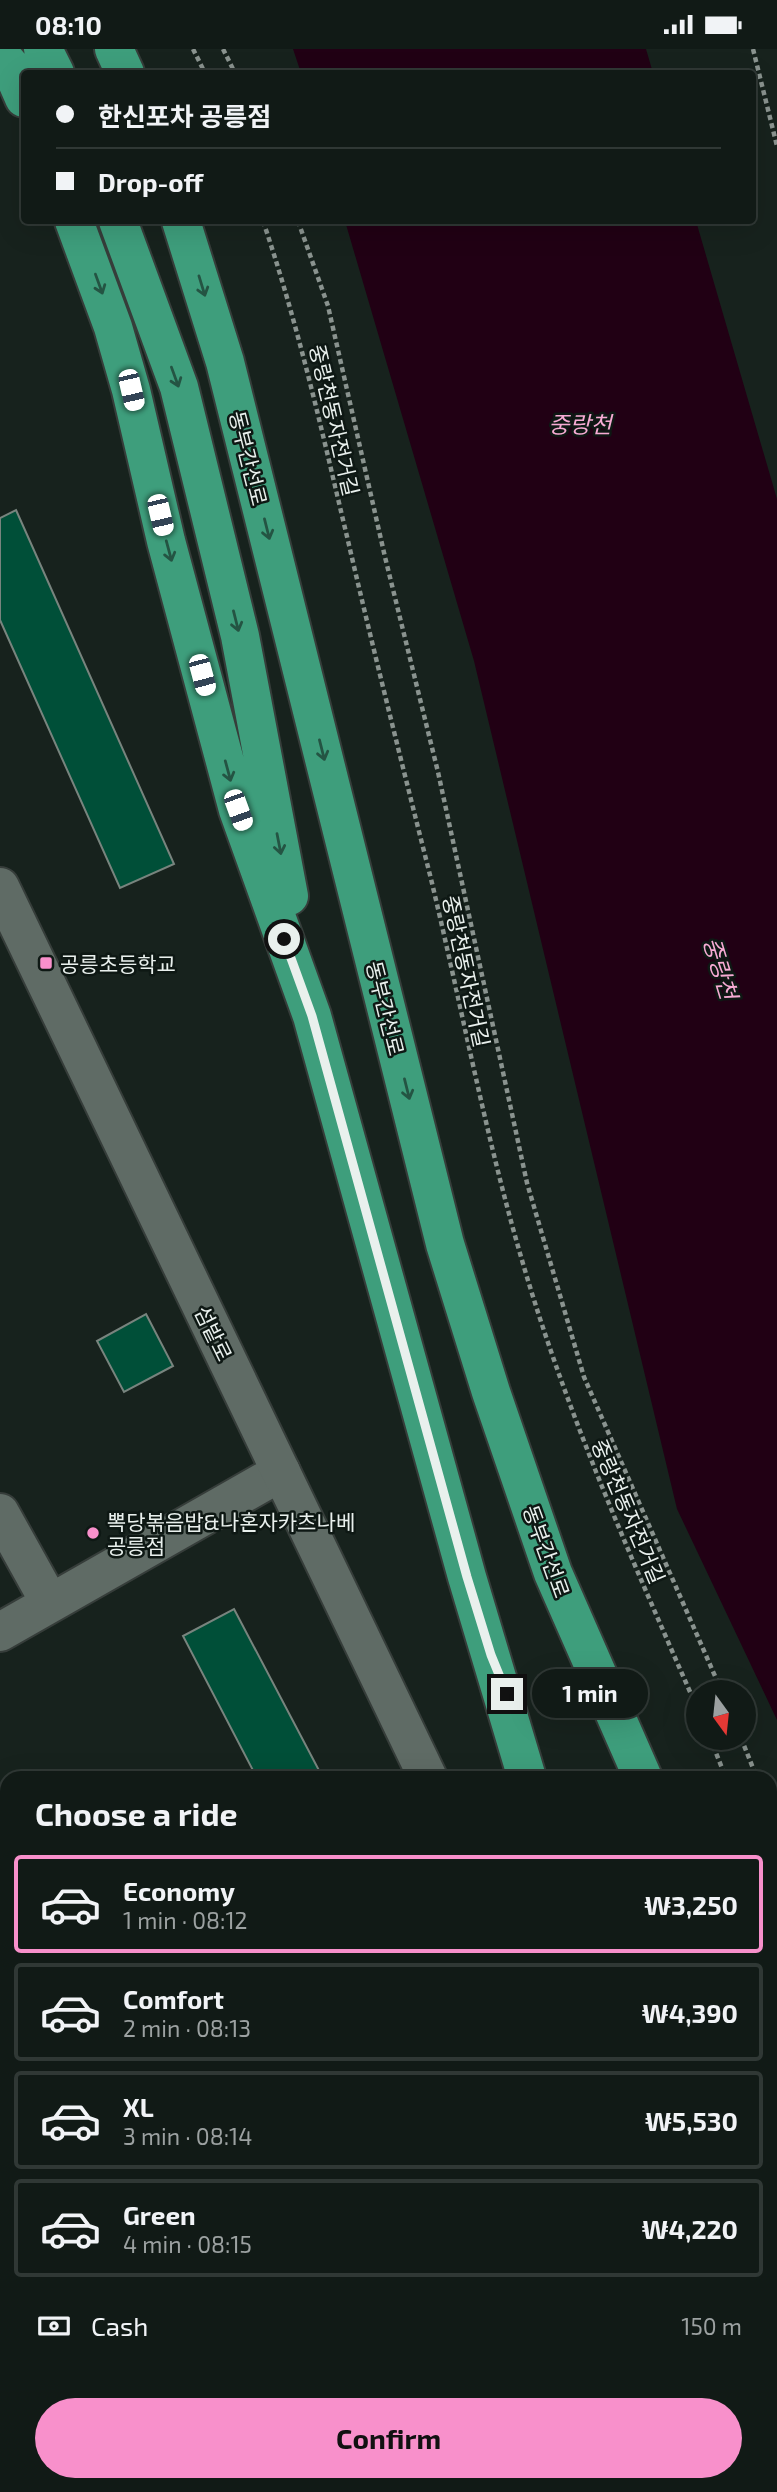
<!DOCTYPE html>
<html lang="en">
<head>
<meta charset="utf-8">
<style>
	:root { --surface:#111a16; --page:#1a231f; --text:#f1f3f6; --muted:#9ca1a1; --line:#303835; --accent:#f890cb }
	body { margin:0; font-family:"Exo 2","Noto Sans KR",sans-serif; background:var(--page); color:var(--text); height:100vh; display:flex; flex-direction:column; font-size:26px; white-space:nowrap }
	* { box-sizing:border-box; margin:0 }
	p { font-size:23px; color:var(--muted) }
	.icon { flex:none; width:38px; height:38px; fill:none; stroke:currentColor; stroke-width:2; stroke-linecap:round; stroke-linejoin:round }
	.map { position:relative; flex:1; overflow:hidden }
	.details { position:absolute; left:0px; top:1722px; width:777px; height:721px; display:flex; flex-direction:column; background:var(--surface); border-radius:21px 21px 0 0; box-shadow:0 7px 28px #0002,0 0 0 2px var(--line) }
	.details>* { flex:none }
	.hud { position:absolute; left:21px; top:21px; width:735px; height:154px; border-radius:7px; box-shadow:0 7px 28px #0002,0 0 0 2px var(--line); display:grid; align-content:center; height:154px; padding:0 35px; background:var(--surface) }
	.needle { width:46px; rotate:165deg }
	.tools { position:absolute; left:686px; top:1631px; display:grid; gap:14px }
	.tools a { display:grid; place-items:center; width:70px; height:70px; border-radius:50%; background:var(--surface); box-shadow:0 7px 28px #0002,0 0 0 2px var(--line); font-size:35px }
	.end { position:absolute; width:32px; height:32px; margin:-16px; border:9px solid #e9f0ed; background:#111; box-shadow:0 0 0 4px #111 }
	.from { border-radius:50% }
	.bubble { position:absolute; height:49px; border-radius:24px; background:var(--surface); box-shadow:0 7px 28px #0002,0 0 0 2px var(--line); font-size:23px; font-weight:700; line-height:49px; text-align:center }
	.car { position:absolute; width:21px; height:42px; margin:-21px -10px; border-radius:9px; box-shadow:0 0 5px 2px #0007; background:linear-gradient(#fff 24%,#345 0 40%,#fff 0 76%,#345 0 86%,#fff 0) }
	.hud b { display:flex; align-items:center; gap:24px; height:66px; font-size:26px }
	.hud b+b { border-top:2px solid var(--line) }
	.hud i { width:18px; height:18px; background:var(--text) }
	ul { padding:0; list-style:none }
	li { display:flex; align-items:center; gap:21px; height:98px; margin:0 14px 10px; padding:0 21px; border:4px solid var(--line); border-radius:7px }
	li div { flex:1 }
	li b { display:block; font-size:26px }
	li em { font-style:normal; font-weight:700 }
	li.active { border-color:var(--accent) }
	li>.icon { width:63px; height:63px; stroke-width:1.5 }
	h2 { padding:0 35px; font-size:32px; line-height:84px }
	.pay { display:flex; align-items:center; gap:18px; height:77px; padding:0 35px; font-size:26px }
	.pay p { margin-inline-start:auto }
	.cta { display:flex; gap:14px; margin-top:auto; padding:14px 35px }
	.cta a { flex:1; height:80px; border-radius:42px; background:var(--accent); color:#111; font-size:28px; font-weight:700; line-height:80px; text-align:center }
	.status { display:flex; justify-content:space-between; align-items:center; height:49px; padding:0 35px; background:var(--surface); direction:ltr }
	.status svg { height:19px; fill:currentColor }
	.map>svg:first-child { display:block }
	.water { fill:#210014 }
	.building { fill:#004f38; stroke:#78847e; stroke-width:2 }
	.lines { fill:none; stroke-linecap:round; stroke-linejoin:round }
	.minor-casing { stroke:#363d3a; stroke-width:42 }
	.secondary-casing { stroke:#363d3a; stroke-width:42 }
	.trunk-casing { stroke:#363d3a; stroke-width:42 }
	.path { stroke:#8a938f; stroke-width:4.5; stroke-dasharray:5 3.5; stroke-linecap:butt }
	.minor { stroke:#5f6b65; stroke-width:38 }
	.secondary { stroke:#5f6b65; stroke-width:38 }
	.trunk { stroke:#3e9e7c; stroke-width:38 }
	.oneway { stroke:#245443 }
	.route { stroke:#e9f0ed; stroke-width:9 }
	.poi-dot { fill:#f890cb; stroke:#0e1814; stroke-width:2.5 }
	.labels { text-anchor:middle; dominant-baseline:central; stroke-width:5; stroke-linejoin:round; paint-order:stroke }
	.street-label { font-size:21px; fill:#e9f0ed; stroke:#0e1814 }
	.poi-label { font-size:21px; fill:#e9f0ed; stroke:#0e1814; text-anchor:start }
	.water-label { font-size:23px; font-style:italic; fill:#f7abd4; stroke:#0e1814 }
</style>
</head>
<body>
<div class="status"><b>08:10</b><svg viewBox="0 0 49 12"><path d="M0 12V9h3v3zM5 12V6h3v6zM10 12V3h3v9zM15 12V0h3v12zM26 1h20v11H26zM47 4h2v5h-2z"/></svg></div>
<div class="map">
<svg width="777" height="2443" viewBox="0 0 777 2443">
	<rect width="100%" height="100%" fill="#17221d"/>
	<path class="water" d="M 293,0 L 646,0 L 653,24 L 301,24 Z
		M 345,172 L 696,172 L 777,450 L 777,1671 L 677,1460 L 474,612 Z"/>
	<path class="building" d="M 16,461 L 174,815 L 120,839 L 0,571 L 0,469 Z
		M 146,1265 L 173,1317 L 124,1343 L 97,1292 Z
		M 234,1560 L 323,1729 L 257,1729 L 183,1587 Z
		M 597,2436 L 684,2436 L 688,2443 L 601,2443 Z"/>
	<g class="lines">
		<defs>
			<path id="minor" d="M 0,1464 L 50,1554
				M 0,1583 L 281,1423
				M 0,1940 L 7,1952
				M 0,2383 L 7,2380
				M 125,2436 L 129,2443
				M 284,2436 L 288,2443
				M 220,2443 L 232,2436
				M 386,2443 L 399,2436"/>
			<path id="secondary" d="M 0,838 L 428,1729
				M 767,2436 L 770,2443"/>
			<path id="trunk" d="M 43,0 L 55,24
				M 114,0 L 125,24
				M 0,5 L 10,17 L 24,49
				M 74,172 L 113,278 L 131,341 L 166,492 L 238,761 L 312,967 L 467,1528 L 527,1729
				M 118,172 L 179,338 L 240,587 L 289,847
				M 181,172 L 225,313 L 445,1195 L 491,1343 L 553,1524 L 643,1729
				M 770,1895 L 777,1898
				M 770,2016 L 777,2030
				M 770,2199 L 777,2211"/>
		</defs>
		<use href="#minor" class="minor-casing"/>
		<use href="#secondary" class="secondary-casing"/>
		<use href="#trunk" class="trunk-casing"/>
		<path class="path" d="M 193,0 L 205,24
			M 223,0 L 235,24
			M 753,0 L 777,97
			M 263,172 C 299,278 323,387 349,496 C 375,608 403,719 431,830 C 462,959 486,1090 524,1218 C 569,1371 634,1515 698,1661
			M 298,172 L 328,257 L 385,508 L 438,723 L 527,1134 L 584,1328 L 722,1643
			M 710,1689 L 726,1729
			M 741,1689 L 757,1729
			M 770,1760 L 777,1777
			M 770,1835 L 777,1852"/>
		<use href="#minor" class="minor"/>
		<use href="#secondary" class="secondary"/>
		<use href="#trunk" class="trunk"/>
	</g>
	<defs><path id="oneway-shaft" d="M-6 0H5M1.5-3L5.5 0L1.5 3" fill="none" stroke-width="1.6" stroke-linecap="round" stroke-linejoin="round" transform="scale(1.75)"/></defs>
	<g class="oneway">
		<use href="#oneway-shaft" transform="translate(99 235) rotate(70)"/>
		<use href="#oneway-shaft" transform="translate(202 237) rotate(73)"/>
		<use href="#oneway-shaft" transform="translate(175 328) rotate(70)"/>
		<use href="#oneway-shaft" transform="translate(267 480) rotate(76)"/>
		<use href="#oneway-shaft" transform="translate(169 502) rotate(75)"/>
		<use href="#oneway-shaft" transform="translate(236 572) rotate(76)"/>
		<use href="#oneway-shaft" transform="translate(322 701) rotate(76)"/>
		<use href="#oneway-shaft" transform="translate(228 722) rotate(75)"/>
		<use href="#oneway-shaft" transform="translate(279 795) rotate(79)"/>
		<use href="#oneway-shaft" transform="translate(407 1040) rotate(76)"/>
	</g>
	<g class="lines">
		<path class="route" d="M 284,890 L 312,967 L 467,1528 L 491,1606 L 507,1645"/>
	</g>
	<g class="poi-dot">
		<rect x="39" y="907" width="14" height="14" rx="3.5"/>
		<circle cx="93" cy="1484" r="7"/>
	</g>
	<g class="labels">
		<g class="street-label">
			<text transform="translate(335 371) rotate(77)">중랑천동자전거길</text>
			<text transform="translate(249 409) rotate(76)">동부간선로</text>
			<text transform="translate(467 922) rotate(78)">중랑천동자전거길</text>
			<text transform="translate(386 959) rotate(76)">동부간선로</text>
			<text transform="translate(214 1284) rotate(64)">섬밭로</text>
			<text transform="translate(629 1462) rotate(67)">중랑천동자전거길</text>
			<text transform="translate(547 1502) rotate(70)">동부간선로</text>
		</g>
		<g class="poi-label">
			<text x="60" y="914">공릉초등학교</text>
			<text x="107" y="1472">뽁당볶음밥&amp;나혼자카츠나베<tspan x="107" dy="24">공릉점</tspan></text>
		</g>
		<g class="water-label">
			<text x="580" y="375">중랑천</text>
			<text transform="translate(721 919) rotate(73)">중랑천</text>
		</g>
	</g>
</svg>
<div class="tools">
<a><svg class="needle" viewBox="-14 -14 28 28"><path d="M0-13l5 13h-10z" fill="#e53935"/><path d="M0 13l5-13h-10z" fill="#9ca1a1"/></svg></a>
</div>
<i class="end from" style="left:284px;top:890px"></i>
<i class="end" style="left:507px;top:1645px"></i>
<div class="bubble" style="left:532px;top:1620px;width:116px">1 min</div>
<i class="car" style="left:131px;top:341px;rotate:167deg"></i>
<i class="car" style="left:160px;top:466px;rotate:167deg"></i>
<i class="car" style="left:202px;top:626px;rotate:165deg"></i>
<i class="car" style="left:238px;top:761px;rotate:160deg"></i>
<div class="hud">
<b><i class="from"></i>한신포차 공릉점</b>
<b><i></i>Drop-off</b>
</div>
<section class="details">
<h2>Choose a ride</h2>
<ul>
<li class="active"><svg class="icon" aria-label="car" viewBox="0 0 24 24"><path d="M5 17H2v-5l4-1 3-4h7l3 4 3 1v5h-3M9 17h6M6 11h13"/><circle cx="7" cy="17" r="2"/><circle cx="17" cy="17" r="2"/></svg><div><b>Economy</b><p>1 min · 08:12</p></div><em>₩3,250</em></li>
<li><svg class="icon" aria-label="car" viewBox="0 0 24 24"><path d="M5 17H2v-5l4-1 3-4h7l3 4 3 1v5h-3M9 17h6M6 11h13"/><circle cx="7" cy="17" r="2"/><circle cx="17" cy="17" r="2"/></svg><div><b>Comfort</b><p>2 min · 08:13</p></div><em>₩4,390</em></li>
<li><svg class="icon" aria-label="car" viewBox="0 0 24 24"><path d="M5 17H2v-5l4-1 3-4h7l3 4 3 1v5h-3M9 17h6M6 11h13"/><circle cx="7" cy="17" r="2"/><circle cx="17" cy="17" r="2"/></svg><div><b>XL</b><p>3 min · 08:14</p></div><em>₩5,530</em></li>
<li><svg class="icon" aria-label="car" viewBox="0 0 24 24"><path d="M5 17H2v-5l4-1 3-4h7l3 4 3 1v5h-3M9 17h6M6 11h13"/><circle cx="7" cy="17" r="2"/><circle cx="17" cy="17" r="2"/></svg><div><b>Green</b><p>4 min · 08:15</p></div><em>₩4,220</em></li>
</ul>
<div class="pay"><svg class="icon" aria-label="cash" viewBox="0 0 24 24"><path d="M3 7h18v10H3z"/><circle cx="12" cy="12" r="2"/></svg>Cash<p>150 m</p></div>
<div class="cta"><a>Confirm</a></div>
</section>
</div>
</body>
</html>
